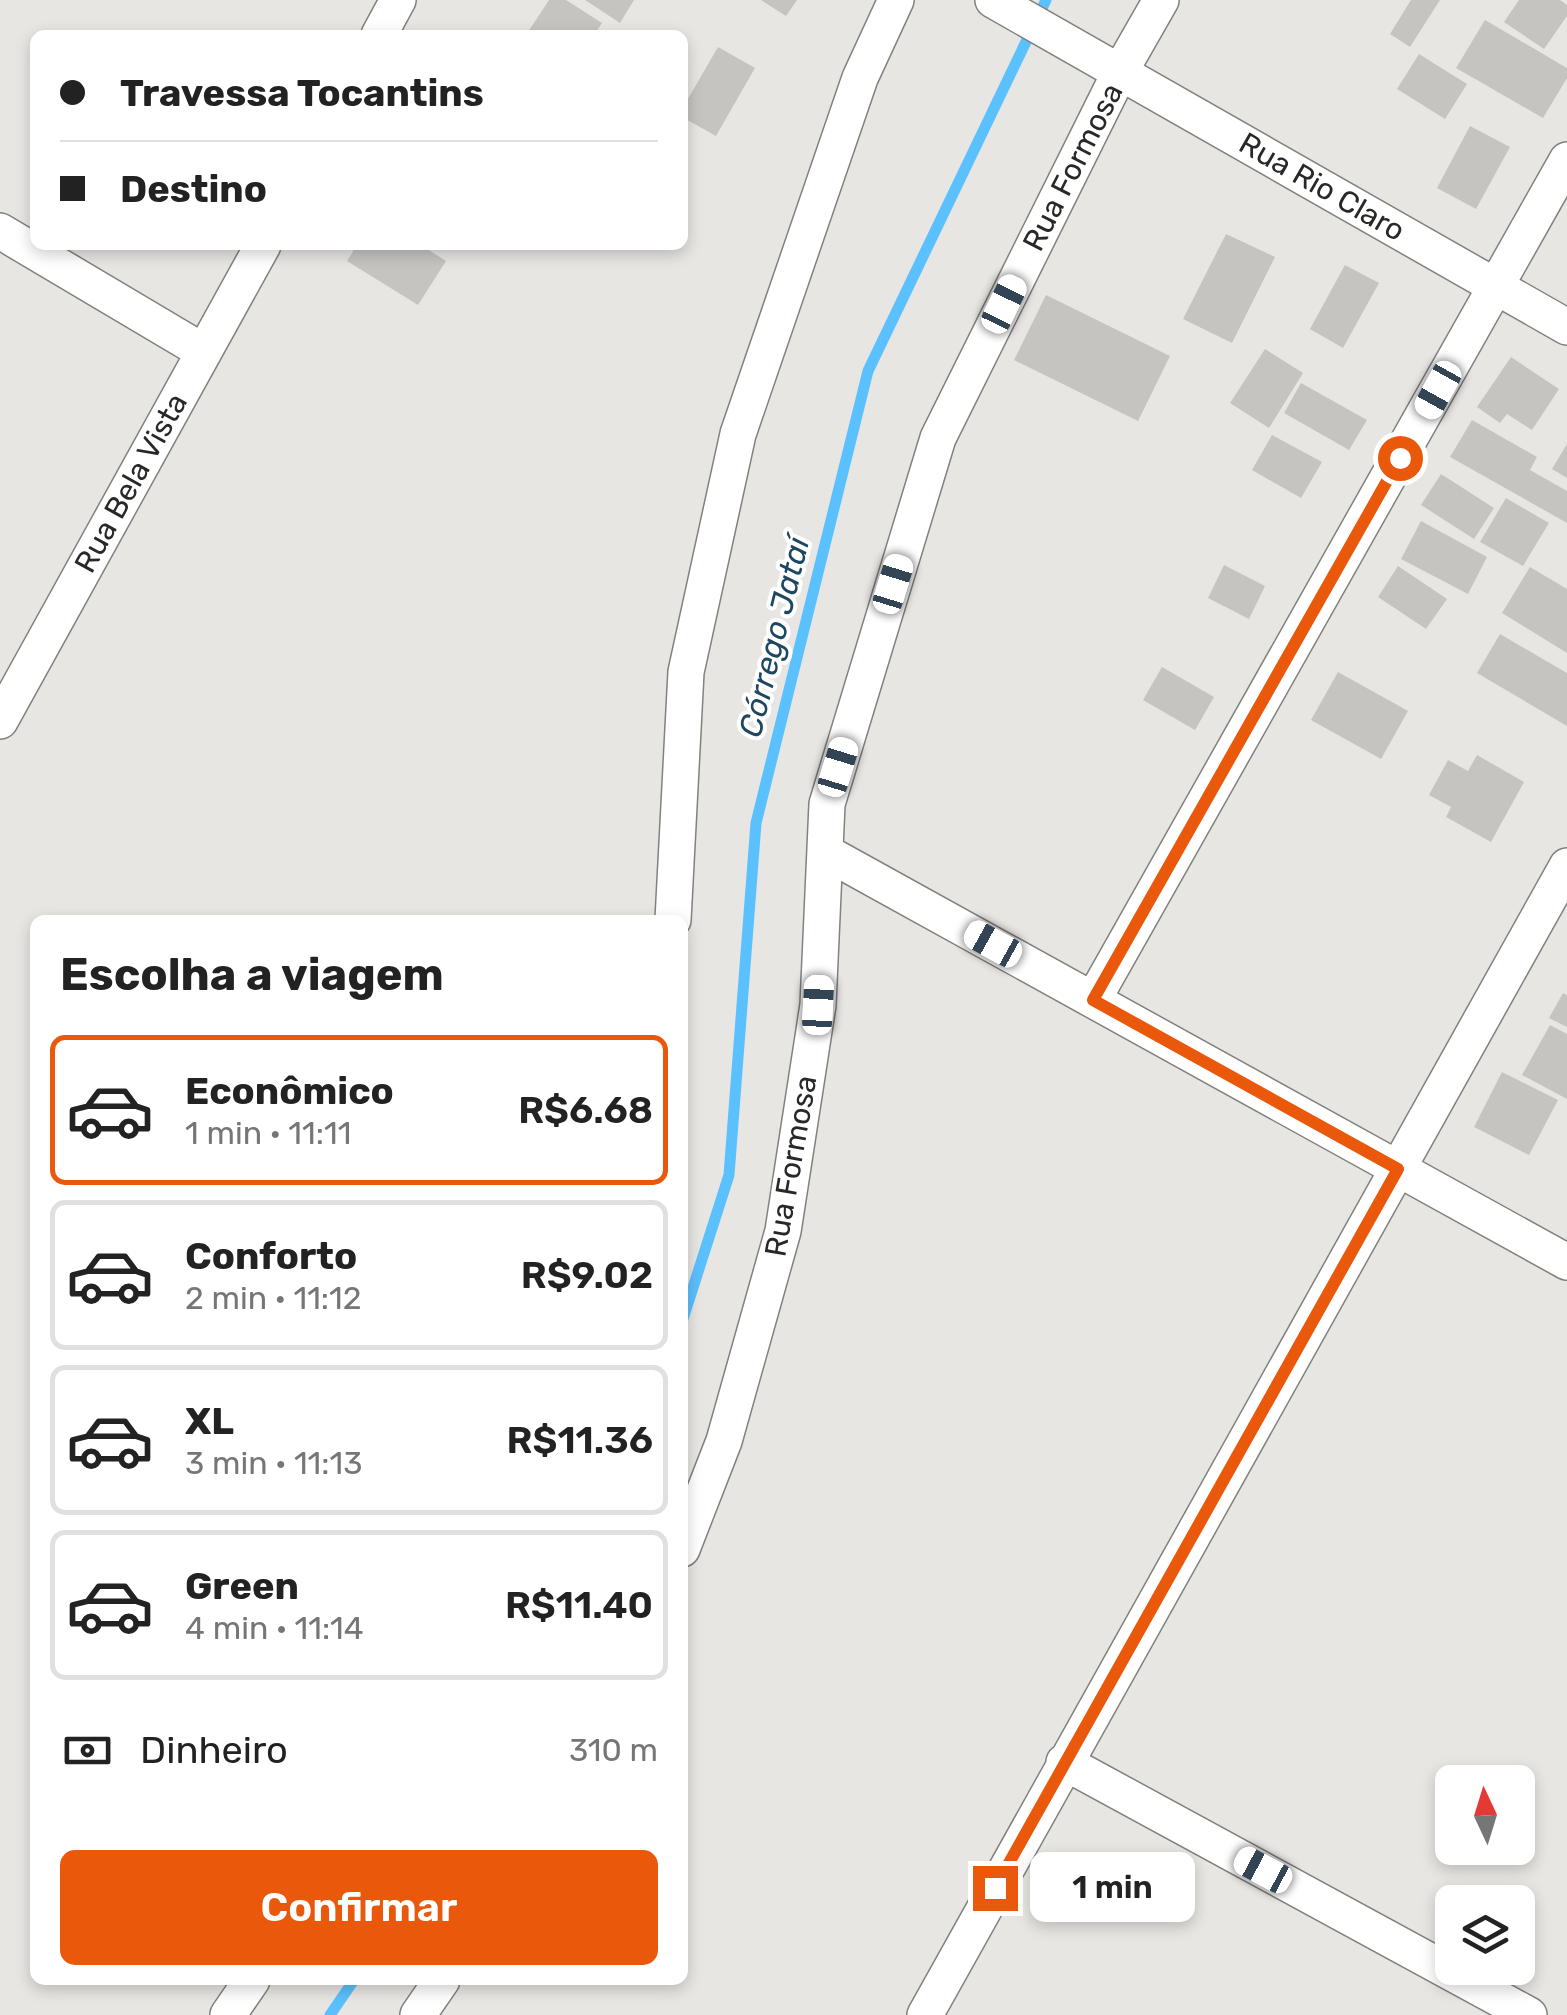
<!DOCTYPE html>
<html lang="pt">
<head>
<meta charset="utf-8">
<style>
	:root { --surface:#fff; --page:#f6f6f6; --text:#222; --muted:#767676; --line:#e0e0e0; --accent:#ea580c }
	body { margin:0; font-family:Rubik,sans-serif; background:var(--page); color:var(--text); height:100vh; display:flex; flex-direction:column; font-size:38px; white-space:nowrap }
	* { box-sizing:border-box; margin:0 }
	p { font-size:32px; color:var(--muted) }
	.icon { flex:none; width:55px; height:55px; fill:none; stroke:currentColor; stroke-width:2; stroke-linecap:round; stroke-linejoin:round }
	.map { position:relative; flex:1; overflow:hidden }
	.drawer { position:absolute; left:30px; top:915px; width:658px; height:1070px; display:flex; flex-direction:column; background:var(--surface); border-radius:15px; box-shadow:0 5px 15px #0003 }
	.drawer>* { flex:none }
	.hud { position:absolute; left:30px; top:30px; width:658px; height:220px; border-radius:15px; box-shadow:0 5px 15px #0003; display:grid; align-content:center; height:220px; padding:0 30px; background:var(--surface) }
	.needle { width:65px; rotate:356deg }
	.tools { position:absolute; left:1435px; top:1765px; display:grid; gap:20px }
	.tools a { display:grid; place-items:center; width:100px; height:100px; border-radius:15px; background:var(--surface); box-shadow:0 5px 15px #0003; font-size:50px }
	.end { position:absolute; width:45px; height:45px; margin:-22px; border:12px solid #ea580c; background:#fff; box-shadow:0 0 0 5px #fff }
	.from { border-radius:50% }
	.bubble { position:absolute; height:70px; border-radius:15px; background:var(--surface); box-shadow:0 5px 15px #0003; font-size:32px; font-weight:600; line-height:70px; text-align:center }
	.car { position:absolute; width:30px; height:60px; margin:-30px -15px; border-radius:12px; box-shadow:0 0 8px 2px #0007; background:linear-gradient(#fff 24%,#345 0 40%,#fff 0 76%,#345 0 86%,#fff 0) }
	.hud b { display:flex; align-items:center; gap:35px; height:95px; font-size:38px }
	.hud b+b { border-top:2px solid var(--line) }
	.hud i { width:25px; height:25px; background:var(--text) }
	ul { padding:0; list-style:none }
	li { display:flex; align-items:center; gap:30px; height:150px; margin:0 20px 15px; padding:0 10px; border:5px solid var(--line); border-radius:15px }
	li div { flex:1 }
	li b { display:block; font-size:38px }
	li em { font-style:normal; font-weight:600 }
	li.current { border-color:var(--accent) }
	li>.icon { width:90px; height:90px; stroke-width:1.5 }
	h2 { padding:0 30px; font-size:45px; line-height:120px }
	.pay { display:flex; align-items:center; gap:25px; height:110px; padding:0 30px; font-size:38px }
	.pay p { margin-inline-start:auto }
	.cta { display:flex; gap:20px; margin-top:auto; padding:20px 30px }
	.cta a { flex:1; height:115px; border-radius:15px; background:var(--accent); color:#fff; font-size:40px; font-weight:600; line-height:115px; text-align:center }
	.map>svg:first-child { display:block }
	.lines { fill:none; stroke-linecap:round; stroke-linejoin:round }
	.stream { stroke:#5bc0fe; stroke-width:11 }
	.building { fill:#c6c4c0 }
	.street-casing { stroke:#83817e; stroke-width:38 }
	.street { stroke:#fff; stroke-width:35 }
	.route { stroke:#ea580c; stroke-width:12 }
	.labels { text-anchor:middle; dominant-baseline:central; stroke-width:8; stroke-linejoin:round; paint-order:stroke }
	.street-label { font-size:30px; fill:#292827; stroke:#fff }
	.water-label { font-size:32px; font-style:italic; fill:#1e4761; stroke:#fff }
</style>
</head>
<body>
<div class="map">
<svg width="1567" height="2015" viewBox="0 0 1567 2015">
	<rect width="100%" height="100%" fill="#e8e6e3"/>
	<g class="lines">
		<path class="stream" d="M 682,1322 L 729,1175 L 756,823 L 868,371 L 1046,0
			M 330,2015 L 354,1980"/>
	</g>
	<path class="building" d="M 549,0 L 566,0 L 602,23 L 594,35 L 526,35 Z
		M 585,0 L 634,0 L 620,23 Z
		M 761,0 L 797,0 L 786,16 Z
		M 1411,0 L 1440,0 L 1410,47 L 1390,34 Z
		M 1519,0 L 1560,0 L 1567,5 L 1567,16 L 1544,49 L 1504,22 Z
		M 1485,20 L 1567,68 L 1567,78 L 1543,118 L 1456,68 Z
		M 718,47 L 755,68 L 716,136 L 682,117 L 682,109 Z
		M 1419,54 L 1467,84 L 1445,119 L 1397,89 Z
		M 1470,126 L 1510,147 L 1476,209 L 1437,188 Z
		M 1226,234 L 1275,257 L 1232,343 L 1183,319 Z
		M 357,245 L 421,245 L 446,261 L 418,305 L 347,261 Z
		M 1345,265 L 1379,283 L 1343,348 L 1310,329 Z
		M 1046,295 L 1170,356 L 1138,421 L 1014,360 Z
		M 1265,349 L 1303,373 L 1269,428 L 1230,403 Z
		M 1511,357 L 1559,389 L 1532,430 L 1507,414 L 1500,423 L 1477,407 Z
		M 1301,383 L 1367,420 L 1349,450 L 1284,413 Z
		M 1472,420 L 1537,457 L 1530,470 L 1567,491 L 1567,523 L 1450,457 Z
		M 1272,435 L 1322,462 L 1301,498 L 1252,470 Z
		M 1567,444 L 1567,478 L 1552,469 Z
		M 1441,474 L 1494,508 L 1474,539 L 1421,505 Z
		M 1506,498 L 1549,523 L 1523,566 L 1480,542 Z
		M 1421,521 L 1487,557 L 1468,594 L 1401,559 Z
		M 1224,565 L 1265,586 L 1249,619 L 1208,598 Z
		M 1398,566 L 1447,599 L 1426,629 L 1378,597 Z
		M 1530,567 L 1567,589 L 1567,653 L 1502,613 Z
		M 1500,634 L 1567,673 L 1567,726 L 1477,673 Z
		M 1162,667 L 1214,697 L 1195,730 L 1143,700 Z
		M 1338,672 L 1408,711 L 1381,759 L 1311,720 Z
		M 1477,755 L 1524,782 L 1491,842 L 1446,817 L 1451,807 L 1429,795 L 1448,760 L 1468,771 Z
		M 1563,993 L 1567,995 L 1567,1027 L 1549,1018 Z
		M 1550,1025 L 1567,1034 L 1567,1099 L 1522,1075 Z
		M 1502,1072 L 1558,1100 L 1529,1155 L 1474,1127 Z"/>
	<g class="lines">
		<defs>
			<path id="street" d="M 993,0 L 1567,327
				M 379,35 L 398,0
				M 0,231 L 204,352
				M 0,721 L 263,245
				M 825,852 L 1567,1262
				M 673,920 L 686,672 L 738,434 L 860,78 L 896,0
				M 1093,1000 L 1567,160
				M 682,1549 L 724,1441 L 783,1231 L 818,1005 L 827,804 L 938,438 L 1121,70 L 1161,0
				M 1064,1762 L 1529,2015
				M 228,2015 L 252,1980
				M 418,2015 L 442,1980
				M 925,2015 L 1567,866"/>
		</defs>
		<use href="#street" class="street-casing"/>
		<use href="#street" class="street"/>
	</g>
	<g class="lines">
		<path class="route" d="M 995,1888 L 1398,1169 L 1093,1000 L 1400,458"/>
	</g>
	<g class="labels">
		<g class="street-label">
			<text transform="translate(1073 167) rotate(-63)">Rua Formosa</text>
			<text transform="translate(1322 187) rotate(30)">Rua Rio Claro</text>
			<text transform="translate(131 483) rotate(-61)">Rua Bela Vista</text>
			<text transform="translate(791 1166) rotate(-80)">Rua Formosa</text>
		</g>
		<g class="water-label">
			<text transform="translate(774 637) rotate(-76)">Córrego Jataí</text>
		</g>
	</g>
</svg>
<div class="tools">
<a><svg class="needle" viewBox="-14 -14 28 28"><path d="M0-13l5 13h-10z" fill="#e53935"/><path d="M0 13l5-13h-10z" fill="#767676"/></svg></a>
<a><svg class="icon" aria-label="layers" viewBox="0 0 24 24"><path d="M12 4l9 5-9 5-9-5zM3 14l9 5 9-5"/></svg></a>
</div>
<i class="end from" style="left:1400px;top:458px"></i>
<i class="end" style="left:995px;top:1888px"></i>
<div class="bubble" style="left:1030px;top:1852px;width:165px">1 min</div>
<i class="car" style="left:1004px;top:304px;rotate:26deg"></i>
<i class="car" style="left:1438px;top:390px;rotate:209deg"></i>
<i class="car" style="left:893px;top:584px;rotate:17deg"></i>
<i class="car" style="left:838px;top:767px;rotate:17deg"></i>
<i class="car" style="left:993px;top:944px;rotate:299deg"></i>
<i class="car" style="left:818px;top:1005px;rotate:3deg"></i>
<i class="car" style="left:1263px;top:1870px;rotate:298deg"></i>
<div class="hud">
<b><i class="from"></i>Travessa Tocantins</b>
<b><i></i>Destino</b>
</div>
<section class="drawer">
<h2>Escolha a viagem</h2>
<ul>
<li class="current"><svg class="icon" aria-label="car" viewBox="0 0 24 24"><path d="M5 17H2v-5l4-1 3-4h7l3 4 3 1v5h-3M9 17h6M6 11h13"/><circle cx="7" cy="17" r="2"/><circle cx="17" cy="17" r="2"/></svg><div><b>Econômico</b><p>1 min · 11:11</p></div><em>R$6.68</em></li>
<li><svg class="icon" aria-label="car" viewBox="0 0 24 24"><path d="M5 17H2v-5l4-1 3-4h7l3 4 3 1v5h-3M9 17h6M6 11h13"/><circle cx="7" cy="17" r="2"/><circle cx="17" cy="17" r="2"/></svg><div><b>Conforto</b><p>2 min · 11:12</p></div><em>R$9.02</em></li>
<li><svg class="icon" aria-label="car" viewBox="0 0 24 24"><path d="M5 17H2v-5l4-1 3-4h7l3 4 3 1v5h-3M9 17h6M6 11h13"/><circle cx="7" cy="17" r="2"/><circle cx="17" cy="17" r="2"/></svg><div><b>XL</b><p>3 min · 11:13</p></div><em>R$11.36</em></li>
<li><svg class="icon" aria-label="car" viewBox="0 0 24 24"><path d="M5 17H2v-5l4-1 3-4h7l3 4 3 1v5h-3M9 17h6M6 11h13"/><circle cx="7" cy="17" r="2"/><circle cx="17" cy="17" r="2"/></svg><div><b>Green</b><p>4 min · 11:14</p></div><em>R$11.40</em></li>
</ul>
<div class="pay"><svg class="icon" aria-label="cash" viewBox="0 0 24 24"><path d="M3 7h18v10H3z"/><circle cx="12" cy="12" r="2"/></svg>Dinheiro<p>310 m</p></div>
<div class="cta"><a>Confirmar</a></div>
</section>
</div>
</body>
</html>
